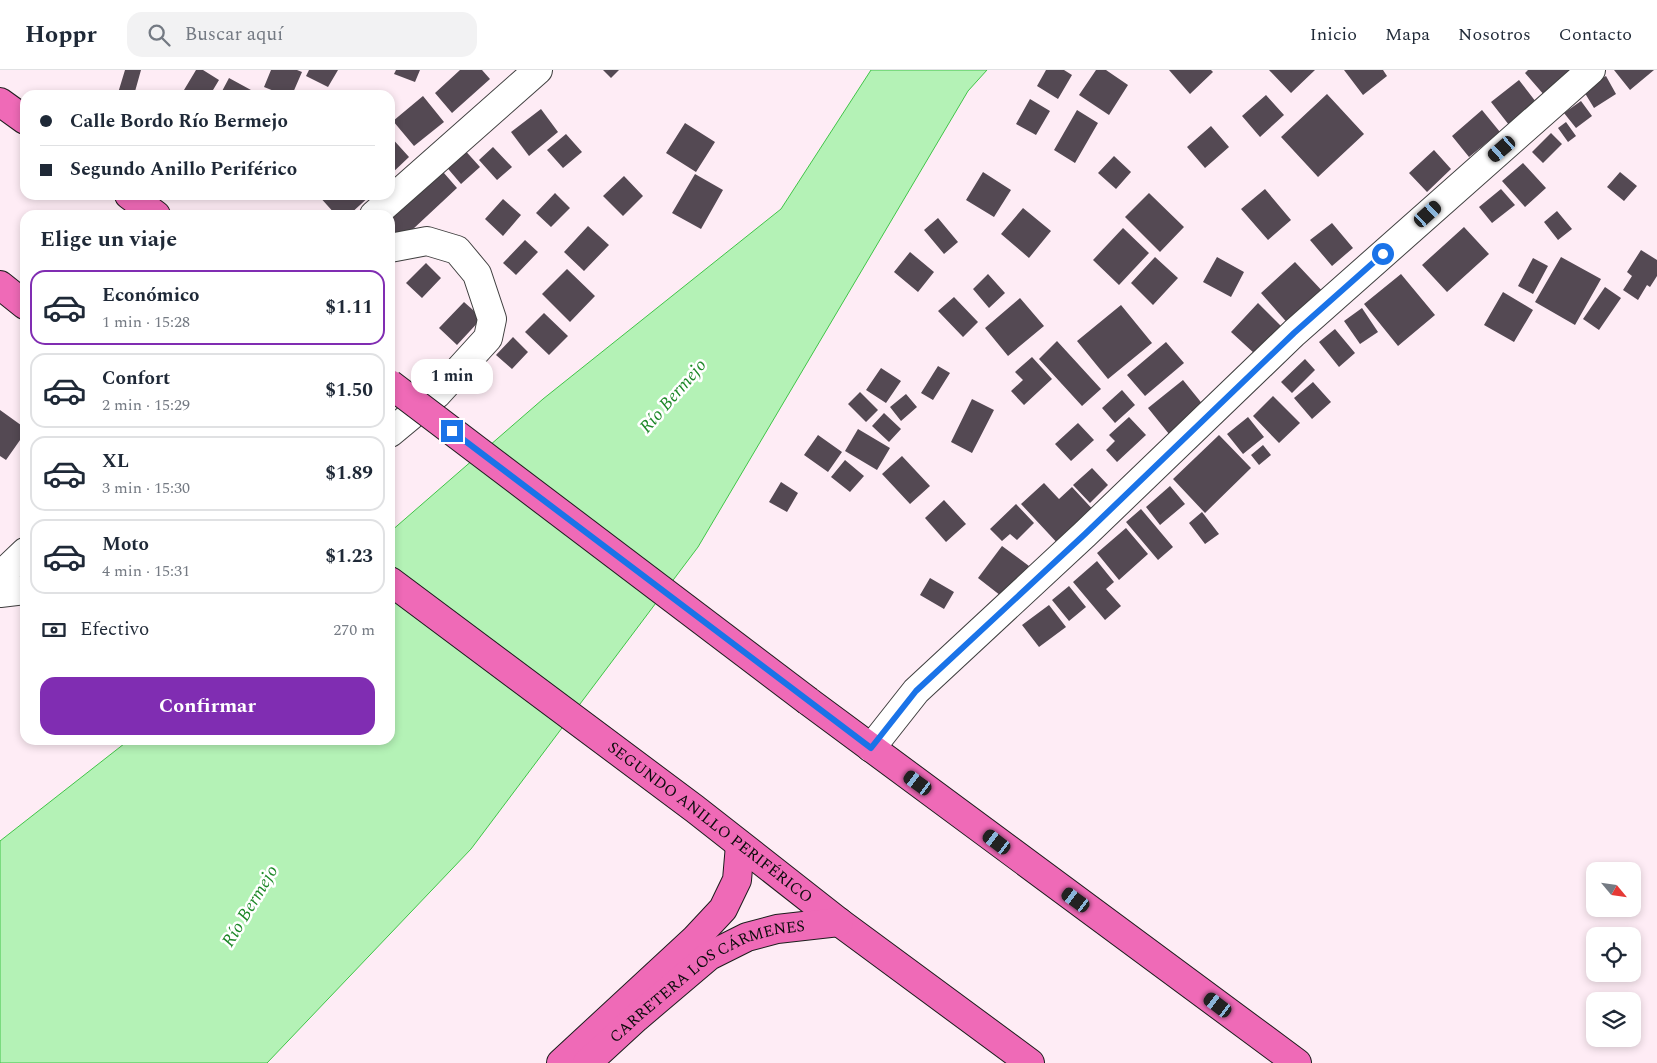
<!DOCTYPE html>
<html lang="es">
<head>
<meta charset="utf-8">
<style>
	:root { --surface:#fff; --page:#f2f2f3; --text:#1f2937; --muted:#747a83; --line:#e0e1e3; --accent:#802db2 }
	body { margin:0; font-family:Spectral,serif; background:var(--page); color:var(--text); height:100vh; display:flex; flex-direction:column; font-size:19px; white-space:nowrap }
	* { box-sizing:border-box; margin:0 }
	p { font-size:16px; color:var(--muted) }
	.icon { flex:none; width:28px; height:28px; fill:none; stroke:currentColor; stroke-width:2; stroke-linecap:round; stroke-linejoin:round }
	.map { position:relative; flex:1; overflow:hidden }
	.sheet { position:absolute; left:20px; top:140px; width:375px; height:535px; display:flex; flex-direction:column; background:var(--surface); border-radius:15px; box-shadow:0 2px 8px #0003 }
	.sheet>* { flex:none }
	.banner { position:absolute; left:20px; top:20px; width:375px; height:110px; border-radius:15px; box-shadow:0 2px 8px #0003; display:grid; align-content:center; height:110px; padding:0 20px; background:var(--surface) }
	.needle { width:32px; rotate:119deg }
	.buttons { position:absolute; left:1586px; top:792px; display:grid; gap:10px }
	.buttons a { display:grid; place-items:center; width:55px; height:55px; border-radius:10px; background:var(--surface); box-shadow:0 2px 8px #0003; font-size:25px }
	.end { position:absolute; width:22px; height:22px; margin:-11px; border:6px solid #1a73e8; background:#fff; box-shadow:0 0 0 2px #fff }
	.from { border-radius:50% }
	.bubble { position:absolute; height:35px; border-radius:15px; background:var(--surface); box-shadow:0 2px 8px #0003; font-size:16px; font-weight:700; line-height:35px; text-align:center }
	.car { position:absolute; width:15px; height:30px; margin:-15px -8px; border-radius:6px; box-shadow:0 0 4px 1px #0007; background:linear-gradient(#222 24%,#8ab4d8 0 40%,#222 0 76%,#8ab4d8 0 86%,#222 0) }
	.banner b { display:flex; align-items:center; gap:18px; height:48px; font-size:19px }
	.banner b+b { border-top:1px solid var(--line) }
	.banner i { width:12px; height:12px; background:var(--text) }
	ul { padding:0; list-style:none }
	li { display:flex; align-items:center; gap:15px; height:75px; margin:0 10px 8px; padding:0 10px; border:2px solid var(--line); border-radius:15px }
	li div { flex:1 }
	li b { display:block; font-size:19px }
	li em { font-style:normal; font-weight:700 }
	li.selected { border-color:var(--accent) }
	li>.icon { width:45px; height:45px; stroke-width:1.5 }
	h2 { padding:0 20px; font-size:22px; line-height:60px }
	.pay { display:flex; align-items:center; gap:12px; height:55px; padding:0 20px; font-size:19px }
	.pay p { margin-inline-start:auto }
	.cta { display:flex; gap:10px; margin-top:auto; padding:10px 20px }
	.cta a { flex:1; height:58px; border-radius:15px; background:var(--accent); color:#fff; font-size:20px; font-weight:700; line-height:58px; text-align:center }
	header { display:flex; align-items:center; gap:30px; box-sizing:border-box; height:70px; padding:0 25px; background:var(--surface); border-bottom:1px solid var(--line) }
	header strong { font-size:24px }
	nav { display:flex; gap:28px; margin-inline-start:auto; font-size:18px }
	.search { width:350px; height:45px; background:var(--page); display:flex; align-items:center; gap:12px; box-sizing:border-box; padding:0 18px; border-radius:15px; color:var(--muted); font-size:19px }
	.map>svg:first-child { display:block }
	.water { fill:#b4f2b6; stroke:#40c448 }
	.building { fill:#544953 }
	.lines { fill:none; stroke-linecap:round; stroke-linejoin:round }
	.minor-casing { stroke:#3f3f3f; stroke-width:30 }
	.major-casing { stroke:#1d1d1d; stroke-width:30 }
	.minor { stroke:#fff; stroke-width:28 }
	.major { stroke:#ef6ab7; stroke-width:28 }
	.major-bridge-casing { stroke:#1d1d1d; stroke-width:30; stroke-linecap:butt }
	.major-bridge { stroke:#ef6ab7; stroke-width:28 }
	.route { stroke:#1a73e8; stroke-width:6 }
	.labels { text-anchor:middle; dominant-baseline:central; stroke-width:5; stroke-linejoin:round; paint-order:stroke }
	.street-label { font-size:16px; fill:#0c0c0c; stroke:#fff }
	.water-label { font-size:18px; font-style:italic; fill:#1d8828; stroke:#fff }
</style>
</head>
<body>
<header>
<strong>Hoppr</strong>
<div class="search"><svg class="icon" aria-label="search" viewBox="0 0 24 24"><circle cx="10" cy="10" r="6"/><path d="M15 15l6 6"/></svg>Buscar aquí</div>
<nav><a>Inicio</a><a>Mapa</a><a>Nosotros</a><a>Contacto</a></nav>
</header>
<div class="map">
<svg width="1657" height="993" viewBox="0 0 1657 993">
	<rect width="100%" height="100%" fill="#feecf5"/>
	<path class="water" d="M 871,0 L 987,0 L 968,21 L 698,477 L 471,779 L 267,993 L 0,993 L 0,771 L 129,670 L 390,670 L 390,462 L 543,329 L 781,139 Z"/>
	<path class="building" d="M 125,0 L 141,0 L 134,25 L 118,23 Z
		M 196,0 L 203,0 L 219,10 L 210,25 L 181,25 Z
		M 271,0 L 297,0 L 302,2 L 292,25 L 284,25 L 264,17 Z
		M 309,0 L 338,0 L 328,17 L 306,6 Z
		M 396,0 L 420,0 L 415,12 L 394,4 Z
		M 460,0 L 482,0 L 490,9 L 452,43 L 435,23 Z
		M 603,0 L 619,0 L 611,8 Z
		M 1046,0 L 1064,0 L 1072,5 L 1058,29 L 1037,16 Z
		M 1096,0 L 1106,0 L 1128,15 L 1109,45 L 1079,25 Z
		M 1169,0 L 1211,0 L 1213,2 L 1190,24 Z
		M 1269,0 L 1315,0 L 1291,23 Z
		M 1344,0 L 1383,0 L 1387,6 L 1363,25 Z
		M 1528,0 L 1574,0 L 1545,26 L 1525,3 Z
		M 1614,0 L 1654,0 L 1630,20 Z
		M 1606,6 L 1616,24 L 1594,38 L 1583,20 Z
		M 229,8 L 251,20 L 248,25 L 220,25 Z
		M 1519,10 L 1536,32 L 1509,55 L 1491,32 Z
		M 1327,24 L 1364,64 L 1318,107 L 1281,67 Z
		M 1266,25 L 1284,45 L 1260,67 L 1242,46 Z
		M 423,26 L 444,52 L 414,76 L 393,51 Z
		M 1030,29 L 1050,41 L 1036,65 L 1016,54 Z
		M 1581,31 L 1592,46 L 1576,58 L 1564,43 Z
		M 541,39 L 558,62 L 529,86 L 511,62 Z
		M 1077,40 L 1098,53 L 1075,93 L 1054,80 Z
		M 1482,40 L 1500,62 L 1469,87 L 1452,66 Z
		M 1566,52 L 1576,66 L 1568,72 L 1558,58 Z
		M 685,53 L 715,72 L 696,102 L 666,83 Z
		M 1211,56 L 1229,77 L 1205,98 L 1187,77 Z
		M 1551,63 L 1562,74 L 1543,93 L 1532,82 Z
		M 566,64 L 582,82 L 563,98 L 547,80 Z
		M 390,66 L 409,87 L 390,105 Z
		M 462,77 L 480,97 L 461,114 L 444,94 Z
		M 493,77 L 512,97 L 497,110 L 479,90 Z
		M 1434,80 L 1451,99 L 1427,122 L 1409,103 Z
		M 1114,86 L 1131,102 L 1116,119 L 1098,103 Z
		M 1523,93 L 1546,118 L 1525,137 L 1502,111 Z
		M 437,95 L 457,118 L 397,174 L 390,167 L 390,145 Z
		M 983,102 L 1011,120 L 994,147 L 966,130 Z
		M 1620,102 L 1637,116 L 1624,131 L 1607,117 Z
		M 695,104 L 723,120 L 701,159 L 672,143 Z
		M 624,106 L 643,126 L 623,146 L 603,126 Z
		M 1265,119 L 1291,150 L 1268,170 L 1241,139 Z
		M 1501,119 L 1515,135 L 1492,153 L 1479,137 Z
		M 555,123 L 570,138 L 551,157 L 536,143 Z
		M 1149,123 L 1184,157 L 1160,182 L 1125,147 Z
		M 318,125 L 371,125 L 349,145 L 336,145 Z
		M 503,129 L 521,145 L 503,166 L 485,149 Z
		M 1023,138 L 1051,161 L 1029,188 L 1001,164 Z
		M 1557,141 L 1572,159 L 1558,170 L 1544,152 Z
		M 938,148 L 958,172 L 944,184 L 924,160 Z
		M 1332,153 L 1353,178 L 1332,196 L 1310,170 Z
		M 588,156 L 609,175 L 584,201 L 564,182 Z
		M 1464,157 L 1489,184 L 1447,222 L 1422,195 Z
		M 1123,158 L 1149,183 L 1119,215 L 1093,190 Z
		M 525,170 L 538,182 L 516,205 L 503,193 Z
		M 1641,180 L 1657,190 L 1657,206 L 1650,217 L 1647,215 L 1638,230 L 1623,220 L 1632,206 L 1627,202 Z
		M 910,182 L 934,202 L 918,222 L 894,202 Z
		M 1155,187 L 1178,208 L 1153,235 L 1131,213 Z
		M 1217,187 L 1244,202 L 1231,227 L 1203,212 Z
		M 1561,187 L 1601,209 L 1575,255 L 1535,232 Z
		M 1533,188 L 1548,196 L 1533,224 L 1518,216 Z
		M 1295,192 L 1326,225 L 1291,257 L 1261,223 Z
		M 426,193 L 441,208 L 422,228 L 406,213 Z
		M 567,199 L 595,226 L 570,252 L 542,224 Z
		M 988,204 L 1005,223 L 989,238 L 973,219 Z
		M 1401,204 L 1435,245 L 1398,276 L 1364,234 Z
		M 1605,217 L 1621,228 L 1599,260 L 1583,249 Z
		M 1503,222 L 1533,240 L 1514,272 L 1484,255 Z
		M 954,227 L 978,252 L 963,267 L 938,241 Z
		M 1020,228 L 1044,256 L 1008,286 L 985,258 Z
		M 464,232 L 482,248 L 457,275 L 439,258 Z
		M 1258,233 L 1281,256 L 1255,284 L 1231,262 Z
		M 1121,235 L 1152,273 L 1108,309 L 1077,271 Z
		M 1362,238 L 1378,262 L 1360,274 L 1344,251 Z
		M 544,243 L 568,266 L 549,285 L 525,262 Z
		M 1335,259 L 1355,283 L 1339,297 L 1319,272 Z
		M 513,267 L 528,282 L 512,299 L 496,285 Z
		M 1057,271 L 1101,319 L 1082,336 L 1039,289 Z
		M 1166,272 L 1184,293 L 1145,326 L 1127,305 Z
		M 1032,287 L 1052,309 L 1024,335 L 1011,321 L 1023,310 L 1015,302 Z
		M 1305,289 L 1315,300 L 1292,323 L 1281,312 Z
		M 938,296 L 950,303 L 933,330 L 921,323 Z
		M 881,298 L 901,311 L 886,333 L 866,320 Z
		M 1183,310 L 1204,336 L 1169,364 L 1148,338 Z
		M 1313,312 L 1331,332 L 1312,349 L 1294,328 Z
		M 1122,320 L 1135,335 L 1115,353 L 1102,338 Z
		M 860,322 L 878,340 L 866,352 L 848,334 Z
		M 906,324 L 917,337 L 901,351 L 890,337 Z
		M 1273,326 L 1300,353 L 1279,373 L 1253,346 Z
		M 972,329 L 994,340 L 972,383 L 951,372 Z
		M 0,340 L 25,358 L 25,363 L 6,390 L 0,386 Z
		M 884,343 L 901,359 L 889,372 L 872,356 Z
		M 1129,347 L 1146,365 L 1117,392 L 1106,380 L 1115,371 L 1109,365 Z
		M 1248,347 L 1264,367 L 1243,384 L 1227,364 Z
		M 1078,353 L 1094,370 L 1071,391 L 1055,374 Z
		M 858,359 L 890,378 L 877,400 L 845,381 Z
		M 818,365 L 842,382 L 828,402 L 804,385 Z
		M 1219,365 L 1251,398 L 1205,443 L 1173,409 Z
		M 1263,375 L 1271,385 L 1259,395 L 1251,385 Z
		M 902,386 L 930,416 L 910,434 L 882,404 Z
		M 845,390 L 864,406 L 850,422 L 831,407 Z
		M 1092,398 L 1108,415 L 1090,433 L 1073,415 Z
		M 781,412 L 798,423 L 787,442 L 769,432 Z
		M 1044,413 L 1059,429 L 1072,417 L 1097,444 L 1061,477 L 1021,434 Z
		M 1170,416 L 1185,434 L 1160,455 L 1146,437 Z
		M 944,430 L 966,454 L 946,472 L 925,448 Z
		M 1016,434 L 1034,453 L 1017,470 L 1010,464 L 1002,471 L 990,459 Z
		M 1141,439 L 1173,477 L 1158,490 L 1126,452 Z
		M 1202,442 L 1219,464 L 1205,474 L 1189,453 Z
		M 1126,458 L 1148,484 L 1119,510 L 1097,483 Z
		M 1002,476 L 1029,496 L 1005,529 L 978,508 Z
		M 1097,491 L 1114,512 L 1106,519 L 1121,536 L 1105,550 L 1073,512 Z
		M 930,508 L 954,522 L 944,539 L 920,525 Z
		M 1069,516 L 1086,537 L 1069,551 L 1052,530 Z
		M 1049,535 L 1066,557 L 1039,577 L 1022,555 Z"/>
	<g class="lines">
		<defs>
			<path id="minor" d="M 374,145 L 538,0
				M 390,178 L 427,171 L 457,180 L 477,204 L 492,249 L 488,268 L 437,324 L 390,363
				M 0,506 L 25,482
				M 0,523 L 25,520
				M 871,678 L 916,621 L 1085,464 L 1294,263 L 1591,0"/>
			<g id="major">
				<path d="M 0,32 L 25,50"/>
				<path d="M 129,125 L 156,145"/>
				<path d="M 0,215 L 25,235"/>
				<path id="s1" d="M 390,511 L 695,739 L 839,852 L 1030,993"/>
				<path d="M 808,631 L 1297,993"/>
				<path d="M 561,993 L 695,869 L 723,839 L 737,810 L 740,775"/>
				<path id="s2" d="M 587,993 L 636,948 L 709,886 L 747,867 L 777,859 L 839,852"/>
			</g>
		</defs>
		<use href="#minor" class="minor-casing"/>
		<use href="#major" class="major-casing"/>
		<use href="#minor" class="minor"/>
		<use href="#major" class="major"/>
		<defs>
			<path id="major-bridge" d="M 390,314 L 808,631"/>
		</defs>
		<use href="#major-bridge" class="major-bridge-casing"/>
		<use href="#major-bridge" class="major-bridge"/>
	</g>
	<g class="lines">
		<path class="route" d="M 452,361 L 871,678 L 916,621 L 1085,464 L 1294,263 L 1383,184"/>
	</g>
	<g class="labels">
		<g class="street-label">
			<text stroke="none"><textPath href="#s1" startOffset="401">SEGUNDO ANILLO PERIFÉRICO</textPath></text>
			<text stroke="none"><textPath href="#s2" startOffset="149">CARRETERA LOS CÁRMENES</textPath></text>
		</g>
		<g class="water-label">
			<text transform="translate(673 326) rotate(-49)">Río Bermejo</text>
			<text transform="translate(250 836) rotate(-59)">Río Bermejo</text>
		</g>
	</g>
</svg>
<div class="buttons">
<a><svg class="needle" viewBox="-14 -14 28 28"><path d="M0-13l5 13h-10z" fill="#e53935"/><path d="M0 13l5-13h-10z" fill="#747a83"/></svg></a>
<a><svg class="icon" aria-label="locate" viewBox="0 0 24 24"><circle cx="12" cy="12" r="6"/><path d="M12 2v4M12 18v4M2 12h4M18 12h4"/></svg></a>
<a><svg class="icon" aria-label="layers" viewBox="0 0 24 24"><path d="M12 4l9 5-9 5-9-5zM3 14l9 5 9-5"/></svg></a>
</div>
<i class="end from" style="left:1383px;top:184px"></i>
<i class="end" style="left:452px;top:361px"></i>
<div class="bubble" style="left:411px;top:289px;width:82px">1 min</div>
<i class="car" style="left:1502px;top:79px;rotate:229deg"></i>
<i class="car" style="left:1428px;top:144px;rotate:48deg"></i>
<i class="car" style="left:918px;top:713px;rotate:306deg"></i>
<i class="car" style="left:997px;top:772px;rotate:307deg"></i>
<i class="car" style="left:1076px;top:830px;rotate:306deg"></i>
<i class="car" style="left:1218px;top:935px;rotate:307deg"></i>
<div class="banner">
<b><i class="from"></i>Calle Bordo Río Bermejo</b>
<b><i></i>Segundo Anillo Periférico</b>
</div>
<section class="sheet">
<h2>Elige un viaje</h2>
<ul>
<li class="selected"><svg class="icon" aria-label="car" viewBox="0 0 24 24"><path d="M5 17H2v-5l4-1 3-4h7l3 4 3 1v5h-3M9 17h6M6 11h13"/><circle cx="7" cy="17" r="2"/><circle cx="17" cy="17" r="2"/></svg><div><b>Económico</b><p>1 min · 15:28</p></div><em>$1.11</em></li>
<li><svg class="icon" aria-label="car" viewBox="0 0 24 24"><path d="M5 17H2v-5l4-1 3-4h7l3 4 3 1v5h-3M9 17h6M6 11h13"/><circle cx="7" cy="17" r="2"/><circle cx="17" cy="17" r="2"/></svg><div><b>Confort</b><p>2 min · 15:29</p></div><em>$1.50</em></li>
<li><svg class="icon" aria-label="car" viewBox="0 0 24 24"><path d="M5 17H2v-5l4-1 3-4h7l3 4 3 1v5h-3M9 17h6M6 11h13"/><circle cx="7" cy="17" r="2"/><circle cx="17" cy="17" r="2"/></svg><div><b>XL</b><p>3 min · 15:30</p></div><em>$1.89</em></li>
<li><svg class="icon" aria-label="car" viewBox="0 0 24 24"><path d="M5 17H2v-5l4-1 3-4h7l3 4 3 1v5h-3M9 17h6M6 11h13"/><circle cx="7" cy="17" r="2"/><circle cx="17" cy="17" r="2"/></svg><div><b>Moto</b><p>4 min · 15:31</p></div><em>$1.23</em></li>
</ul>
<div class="pay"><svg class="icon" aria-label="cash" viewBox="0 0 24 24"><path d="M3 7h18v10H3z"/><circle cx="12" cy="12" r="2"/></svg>Efectivo<p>270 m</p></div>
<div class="cta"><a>Confirmar</a></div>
</section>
</div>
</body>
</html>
